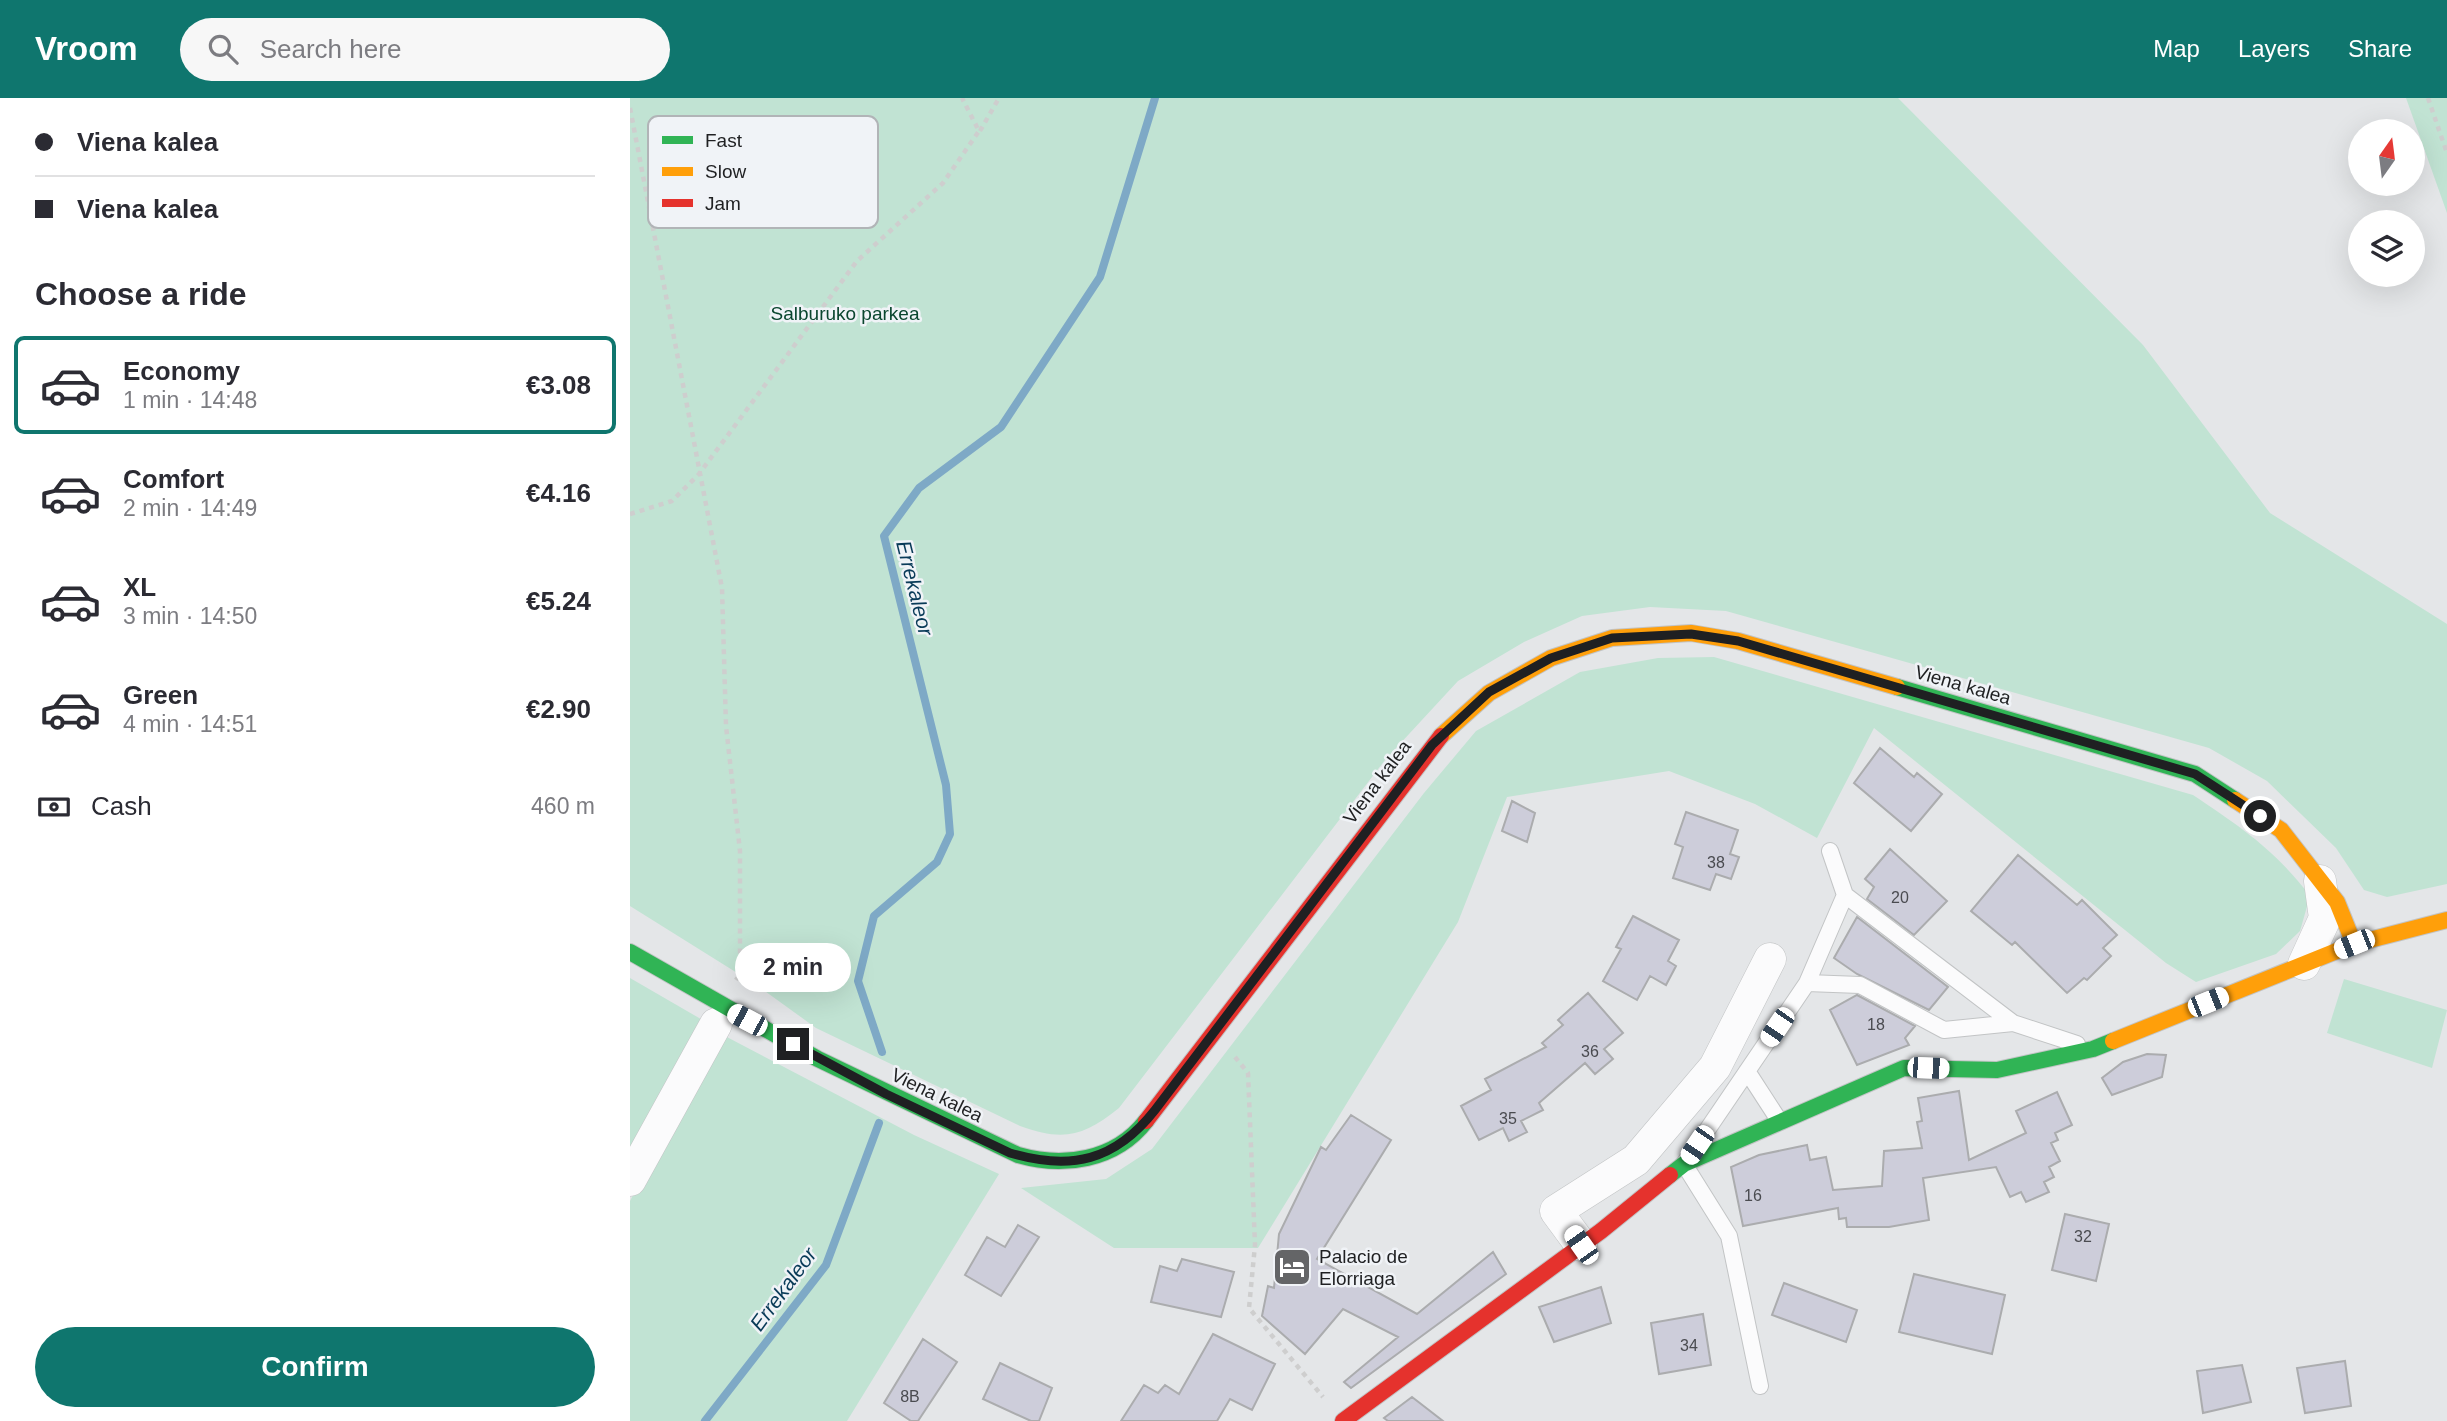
<!DOCTYPE html>
<html lang="en">
<head>
<meta charset="utf-8">
<style>
	:root { --surface:#fff; --page:#f7f7f7; --text:#2b2b33; --muted:#7c7c81; --line:#e1e1e2; --accent:#0f766e }
	body { margin:0; font-family:Helvetica,sans-serif; background:var(--page); color:var(--text); height:100vh; display:flex; flex-direction:column; font-size:26px; white-space:nowrap }
	* { box-sizing:border-box; margin:0 }
	p { font-size:23px; color:var(--muted) }
	.icon { flex:none; width:38px; height:38px; fill:none; stroke:currentColor; stroke-width:2; stroke-linecap:round; stroke-linejoin:round }
	.map { position:relative; flex:1; overflow:hidden }
	.details { display:flex; flex-direction:column; background:var(--surface); width:630px }
	.details>* { flex:none }
	.hud { display:grid; align-content:center; height:154px; padding:0 35px; background:var(--surface) }
	.needle { width:46px; rotate:14deg }
	.controls { position:absolute; left:1718px; top:21px; display:grid; gap:14px }
	.controls a { display:grid; place-items:center; width:77px; height:77px; border-radius:50%; background:var(--surface); box-shadow:0 7px 28px #0002; font-size:35px }
	.end { position:absolute; width:32px; height:32px; margin:-16px; border:9px solid #1f2022; background:#fff; box-shadow:0 0 0 4px #fff }
	.from { border-radius:50% }
	.bubble { position:absolute; height:49px; border-radius:24px; background:var(--surface); box-shadow:0 7px 28px #0002; font-size:23px; font-weight:600; line-height:49px; text-align:center }
	.car { position:absolute; width:21px; height:42px; margin:-21px -10px; border-radius:9px; box-shadow:0 0 5px 2px #0007; background:linear-gradient(#fff 24%,#345 0 40%,#fff 0 76%,#345 0 86%,#fff 0) }
	.hud b { display:flex; align-items:center; gap:24px; height:66px; font-size:26px }
	.hud b+b { border-top:2px solid var(--line) }
	.hud i { width:18px; height:18px; background:var(--text) }
	ul { padding:0; list-style:none }
	li { display:flex; align-items:center; gap:21px; height:98px; margin:0 14px 10px; padding:0 21px; border:4px solid transparent; border-radius:10px }
	li div { flex:1 }
	li b { display:block; font-size:26px }
	li em { font-style:normal; font-weight:600 }
	li.on { border-color:var(--accent) }
	li>.icon { width:63px; height:63px; stroke-width:1.5 }
	h2 { padding:0 35px; font-size:32px; line-height:84px }
	.pay { display:flex; align-items:center; gap:18px; height:77px; padding:0 35px; font-size:26px }
	.pay p { margin-inline-start:auto }
	.action { display:flex; gap:14px; margin-top:auto; padding:14px 35px }
	.action a { flex:1; height:80px; border-radius:42px; background:var(--accent); color:#fff; font-size:28px; font-weight:600; line-height:80px; text-align:center }
	header { display:flex; align-items:center; gap:42px; box-sizing:border-box; height:98px; padding:0 35px; background:var(--accent); color:#fff }
	header strong { font-size:33px }
	nav { display:flex; gap:38px; margin-inline-start:auto; font-size:24px }
	.search { width:490px; height:63px; background:var(--page); display:flex; align-items:center; gap:18px; box-sizing:border-box; padding:0 24px; border-radius:38px; color:var(--muted); font-size:26px }
	main { display:flex; flex:1; min-height:0 }
	.map>svg:first-child { display:block }
	.green { fill:#c1e3d3 }
	.lines { fill:none; stroke-linecap:round; stroke-linejoin:round }
	.stream { stroke:#7ea9c6; stroke-width:8 }
	.building { fill:#cdcdda; stroke:#abacae; stroke-width:2 }
	.lane-casing { stroke:#c2c4c5; stroke-width:18 }
	.street-casing { stroke:#c2c4c5; stroke-width:33 }
	.fast-casing { stroke:#c2c4c5; stroke-width:18 }
	.slow-casing { stroke:#c2c4c5; stroke-width:18 }
	.jam-casing { stroke:#c2c4c5; stroke-width:18 }
	.path { stroke:#cecece; stroke-width:4.5; stroke-dasharray:5 5; stroke-linecap:butt }
	.lane { stroke:#fbfbfc; stroke-width:16 }
	.street { stroke:#fbfbfc; stroke-width:32 }
	.fast { stroke:#30b455; stroke-width:16 }
	.slow { stroke:#ff9f0a; stroke-width:16 }
	.jam { stroke:#e5322d; stroke-width:16 }
	.route { stroke:#1f2022; stroke-width:9 }
	.labels { text-anchor:middle; dominant-baseline:central; stroke-width:5; stroke-linejoin:round; paint-order:stroke }
	.number-label { font-size:16px; fill:#4a4b50 }
	.park-label { font-size:19px; fill:#0a462f; stroke:#f0f3f7 }
	.street-label { font-size:19px; fill:#1f2022; stroke:#f0f3f7 }
	.poi-label { font-size:19px; fill:#1f2022; stroke:#f0f3f7; text-anchor:start }
	.water-label { font-size:21px; font-style:italic; fill:#093b58; stroke:#f0f3f7 }
	.key { fill:#f0f3f7; stroke:#b1b4b7; stroke-width:2 }
	.key-label { font-size:19px; fill:#1f2022 }
</style>
</head>
<body>
<header>
<strong>Vroom</strong>
<div class="search"><svg class="icon" aria-label="search" viewBox="0 0 24 24"><circle cx="10" cy="10" r="6"/><path d="M15 15l6 6"/></svg>Search here</div>
<nav><a>Map</a><a>Layers</a><a>Share</a></nav>
</header>
<main>
<section class="details">
<div class="hud">
<b><i class="from"></i>Viena kalea</b>
<b><i></i>Viena kalea</b>
</div>
<h2>Choose a ride</h2>
<ul>
<li class="on"><svg class="icon" aria-label="car" viewBox="0 0 24 24"><path d="M5 17H2v-5l4-1 3-4h7l3 4 3 1v5h-3M9 17h6M6 11h13"/><circle cx="7" cy="17" r="2"/><circle cx="17" cy="17" r="2"/></svg><div><b>Economy</b><p>1 min · 14:48</p></div><em>€3.08</em></li>
<li><svg class="icon" aria-label="car" viewBox="0 0 24 24"><path d="M5 17H2v-5l4-1 3-4h7l3 4 3 1v5h-3M9 17h6M6 11h13"/><circle cx="7" cy="17" r="2"/><circle cx="17" cy="17" r="2"/></svg><div><b>Comfort</b><p>2 min · 14:49</p></div><em>€4.16</em></li>
<li><svg class="icon" aria-label="car" viewBox="0 0 24 24"><path d="M5 17H2v-5l4-1 3-4h7l3 4 3 1v5h-3M9 17h6M6 11h13"/><circle cx="7" cy="17" r="2"/><circle cx="17" cy="17" r="2"/></svg><div><b>XL</b><p>3 min · 14:50</p></div><em>€5.24</em></li>
<li><svg class="icon" aria-label="car" viewBox="0 0 24 24"><path d="M5 17H2v-5l4-1 3-4h7l3 4 3 1v5h-3M9 17h6M6 11h13"/><circle cx="7" cy="17" r="2"/><circle cx="17" cy="17" r="2"/></svg><div><b>Green</b><p>4 min · 14:51</p></div><em>€2.90</em></li>
</ul>
<div class="pay"><svg class="icon" aria-label="cash" viewBox="0 0 24 24"><path d="M3 7h18v10H3z"/><circle cx="12" cy="12" r="2"/></svg>Cash<p>460 m</p></div>
<div class="action"><a>Confirm</a></div>
</section>
<div class="map">
<svg width="1817" height="1323" viewBox="0 0 1817 1323">
	<rect width="100%" height="100%" fill="#e4e6e8"/>
	<path class="green" d="M 0,0 L 1268,0 L 1513,247 L 1640,415 L 1817,526 L 1817,786 L 1757,799 L 1734,792 L 1706,750 L 1637,683 L 1579,650 L 1096,513 L 1020,509 L 952,518 L 894,544 L 828,583 L 755,662 L 489,1010 C 454,1038 434,1044 390,1028 L 186,930 L 128,888 L 0,808 Z
		M 1776,0 L 1817,0 L 1817,115 Z
		M 1084,559 L 1563,697 C 1612,730 1644,751 1680,798 L 1670,833 L 1646,856 L 1566,884 L 1536,865 L 1244,630 L 1187,740 L 1125,706 L 1039,673 L 877,699 L 828,824 L 628,1150 L 484,1150 L 391,1090 L 476,1081 L 522,1051 L 794,695 L 846,633 L 950,574 L 1028,560 Z
		M 0,880 L 76,924 L 0,1066 Z
		M 1714,881 L 1817,912 L 1802,970 L 1697,935 Z
		M 93,937 L 284,1037 L 369,1076 L 217,1323 L 0,1323 L 0,1103 L 57,993 Z"/>
	<g class="lines">
		<path class="stream" d="M 252,954 L 228,883 L 244,818 L 307,764 L 320,736 L 316,687 L 254,438 L 289,390 L 371,329 L 470,179 L 525,0
			M 75,1323 L 196,1167 L 249,1025"/>
	</g>
	<path class="building" d="M 1250,650 L 1284,679 L 1287,675 L 1312,696 L 1281,733 L 1224,685 Z
		M 882,703 L 905,715 L 897,744 L 872,733 Z
		M 1056,714 L 1108,732 L 1100,756 L 1109,759 L 1101,781 L 1086,776 L 1080,792 L 1043,780 L 1053,749 L 1045,746 Z
		M 1260,751 L 1317,803 L 1284,837 L 1237,801 L 1244,789 L 1235,781 Z
		M 1388,757 L 1447,807 L 1452,802 L 1487,837 L 1473,850 L 1481,858 L 1457,882 L 1454,880 L 1437,895 L 1385,844 L 1382,847 L 1341,813 Z
		M 1003,818 L 1049,842 L 1038,863 L 1046,868 L 1036,887 L 1020,878 L 1007,902 L 973,883 L 991,851 L 986,849 Z
		M 1227,819 L 1318,889 L 1299,912 L 1227,876 L 1204,860 Z
		M 958,895 L 993,935 L 974,951 L 983,961 L 965,976 L 955,965 L 909,1005 L 913,1012 L 891,1023 L 897,1034 L 879,1043 L 873,1030 L 849,1042 L 831,1008 L 861,992 L 855,981 L 916,949 L 912,945 L 933,927 L 928,922 Z
		M 1227,897 L 1285,928 L 1275,940 L 1279,947 L 1227,967 L 1200,912 Z
		M 1517,956 L 1536,957 L 1532,979 L 1482,997 L 1472,980 L 1493,964 Z
		M 1329,993 L 1339,1062 L 1396,1035 L 1386,1013 L 1427,994 L 1442,1027 L 1425,1035 L 1428,1042 L 1421,1045 L 1430,1063 L 1419,1069 L 1424,1079 L 1414,1084 L 1419,1094 L 1396,1104 L 1391,1094 L 1380,1099 L 1366,1069 L 1293,1080 L 1299,1122 L 1259,1129 L 1217,1129 L 1216,1120 L 1209,1121 L 1208,1110 L 1113,1128 L 1101,1069 L 1129,1057 L 1177,1047 L 1180,1062 L 1196,1059 L 1203,1092 L 1252,1088 L 1254,1053 L 1292,1050 L 1287,1024 L 1292,1023 L 1288,1000 Z
		M 721,1017 L 761,1042 L 687,1161 L 787,1216 L 863,1154 L 876,1176 L 721,1290 L 714,1284 L 768,1239 L 713,1211 L 675,1256 L 632,1218 L 638,1188 L 644,1190 L 649,1136 L 691,1049 L 696,1052 Z
		M 1435,1116 L 1479,1126 L 1466,1183 L 1422,1172 Z
		M 388,1127 L 409,1139 L 371,1198 L 335,1177 L 357,1139 L 375,1149 Z
		M 552,1161 L 604,1174 L 591,1219 L 521,1204 L 530,1168 L 547,1173 Z
		M 1284,1176 L 1375,1197 L 1362,1256 L 1269,1234 Z
		M 1154,1185 L 1227,1212 L 1216,1244 L 1142,1217 Z
		M 971,1189 L 981,1225 L 924,1244 L 909,1209 Z
		M 1073,1216 L 1081,1267 L 1029,1276 L 1021,1225 Z
		M 583,1236 L 645,1266 L 622,1312 L 600,1301 L 587,1323 L 491,1323 L 514,1287 L 528,1295 L 535,1287 L 549,1296 Z
		M 293,1241 L 327,1264 L 288,1323 L 281,1323 L 254,1305 Z
		M 1715,1263 L 1721,1308 L 1675,1315 L 1667,1270 Z
		M 370,1265 L 422,1290 L 409,1323 L 401,1323 L 353,1301 Z
		M 1612,1267 L 1621,1304 L 1573,1315 L 1567,1273 Z
		M 782,1299 L 813,1323 L 758,1323 L 754,1320 Z"/>
	<g class="lines">
		<defs>
			<path id="lane" d="M 1215,797 L 1383,925
				M 1177,885 L 1230,887 L 1314,932 L 1383,925 L 1447,946
				M 1117,973 L 1150,1024
				M 1130,1288 L 1099,1138 L 1054,1066 L 1177,885 L 1215,797 L 1200,753"/>
			<path id="street" d="M 1674,866 L 1695,820 L 1690,783
				M 0,1082 L 86,926
				M 951,1147 L 926,1113 L 1006,1062 L 1085,969 L 1140,861"/>
			<path id="fast" d="M 1267,589 L 1565,676 L 1605,702
				M 0,854 L 188,961 L 388,1057 C 433,1070 485,1063 516,1023
				M 1040,1077 L 1054,1066 L 1274,970 L 1367,972 L 1463,951 L 1483,943"/>
			<path id="slow" d="M 811,638 L 859,595 L 921,560 L 982,540 L 1061,535 L 1108,543 L 1267,589
				M 1605,702 L 1651,732 L 1707,804 L 1724,846
				M 1483,943 L 1724,846 L 1817,822"/>
			<path id="jam" d="M 516,1023 L 811,638
				M 713,1323 L 971,1133 L 1040,1077"/>
		</defs>
		<use href="#lane" class="lane-casing"/>
		<use href="#street" class="street-casing"/>
		<use href="#fast" class="fast-casing"/>
		<use href="#slow" class="slow-casing"/>
		<use href="#jam" class="jam-casing"/>
		<path class="path" d="M 1798,0 L 1817,55
			M 0,10 L 92,490 L 96,628 L 110,753 L 110,876 L 106,882
			M 350,33 L 369,0
			M 0,416 L 42,403 L 69,376 L 227,163 L 313,85 L 349,33 L 332,0
			M 605,959 L 618,975 L 625,1147 L 619,1210 L 693,1299"/>
		<use href="#lane" class="lane"/>
		<use href="#street" class="street"/>
		<use href="#fast" class="fast"/>
		<use href="#slow" class="slow"/>
		<use href="#jam" class="jam"/>
	</g>
	<g class="lines">
		<path class="route" d="M 163,946 L 256,996 L 380,1055 C 441,1073 485,1063 525,1012 L 802,647 L 859,594 L 921,560 L 982,540 L 1061,536 L 1108,543 L 1565,676 L 1630,718"/>
	</g>
	<defs>
		<symbol id="hotel-square" viewBox="-11 -11 22 22"><rect x="-9" y="-9" width="18" height="18" rx="4" fill="#646567" stroke="#f0f3f7"/><path d="M-6-4.5h1.5V1H6V5H4.5V3h-9V5H-6ZM-4 0a1.8 1.8 0 1 1 3.6 0ZM.5 0V-2.5h3Q6-2.5 6 0Z" fill="#fff"/></symbol>
	</defs>
	<g fill-rule="evenodd">
		<use href="#hotel-square" x="640" y="1147" width="44" height="44"/>
	</g>
	<g class="labels">
		<g class="number-label">
			<text x="1086" y="764">38</text>
			<text x="1270" y="799">20</text>
			<text x="1246" y="926">18</text>
			<text x="960" y="953">36</text>
			<text x="878" y="1020">35</text>
			<text x="1123" y="1097">16</text>
			<text x="1453" y="1138">32</text>
			<text x="1059" y="1247">34</text>
			<text x="280" y="1298">8B</text>
		</g>
		<g class="park-label">
			<text x="215" y="215">Salburuko parkea</text>
		</g>
		<g class="street-label">
			<text transform="translate(1333 587) rotate(16)">Viena kalea</text>
			<text transform="translate(747 684) rotate(-53)">Viena kalea</text>
			<text transform="translate(307 997) rotate(26)">Viena kalea</text>
		</g>
		<g class="poi-label">
			<text x="689" y="1158">Palacio de<tspan x="689" dy="22">Elorriaga</tspan></text>
		</g>
		<g class="water-label">
			<text transform="translate(285 490) rotate(76)">Errekaleor</text>
			<text transform="translate(153 1191) rotate(-54)">Errekaleor</text>
		</g>
	</g>
	<rect x="18" y="18" width="230" height="112" rx="10" class="key"/>
	<rect x="32" y="38" width="31" height="8" fill="#30b455"/>
	<rect x="32" y="69" width="31" height="9" fill="#ff9f0a"/>
	<rect x="32" y="101" width="31" height="8" fill="#e5322d"/>
	<g class="key-label">
		<text x="75" y="49">Fast</text>
		<text x="75" y="80">Slow</text>
		<text x="75" y="112">Jam</text>
	</g>
</svg>
<div class="controls">
<a><svg class="needle" viewBox="-14 -14 28 28"><path d="M0-13l5 13h-10z" fill="#e53935"/><path d="M0 13l5-13h-10z" fill="#7c7c81"/></svg></a>
<a><svg class="icon" aria-label="layers" viewBox="0 0 24 24"><path d="M12 4l9 5-9 5-9-5zM3 14l9 5 9-5"/></svg></a>
</div>
<i class="end from" style="left:1630px;top:718px"></i>
<i class="end" style="left:163px;top:946px"></i>
<div class="bubble" style="left:105px;top:845px;width:116px">2 min</div>
<i class="car" style="left:1724px;top:846px;rotate:248deg"></i>
<i class="car" style="left:1578px;top:904px;rotate:68deg"></i>
<i class="car" style="left:117px;top:922px;rotate:298deg"></i>
<i class="car" style="left:1147px;top:929px;rotate:214deg"></i>
<i class="car" style="left:1298px;top:970px;rotate:92deg"></i>
<i class="car" style="left:1067px;top:1047px;rotate:214deg"></i>
<i class="car" style="left:951px;top:1147px;rotate:325deg"></i>
</div>
</main>
</body>
</html>
